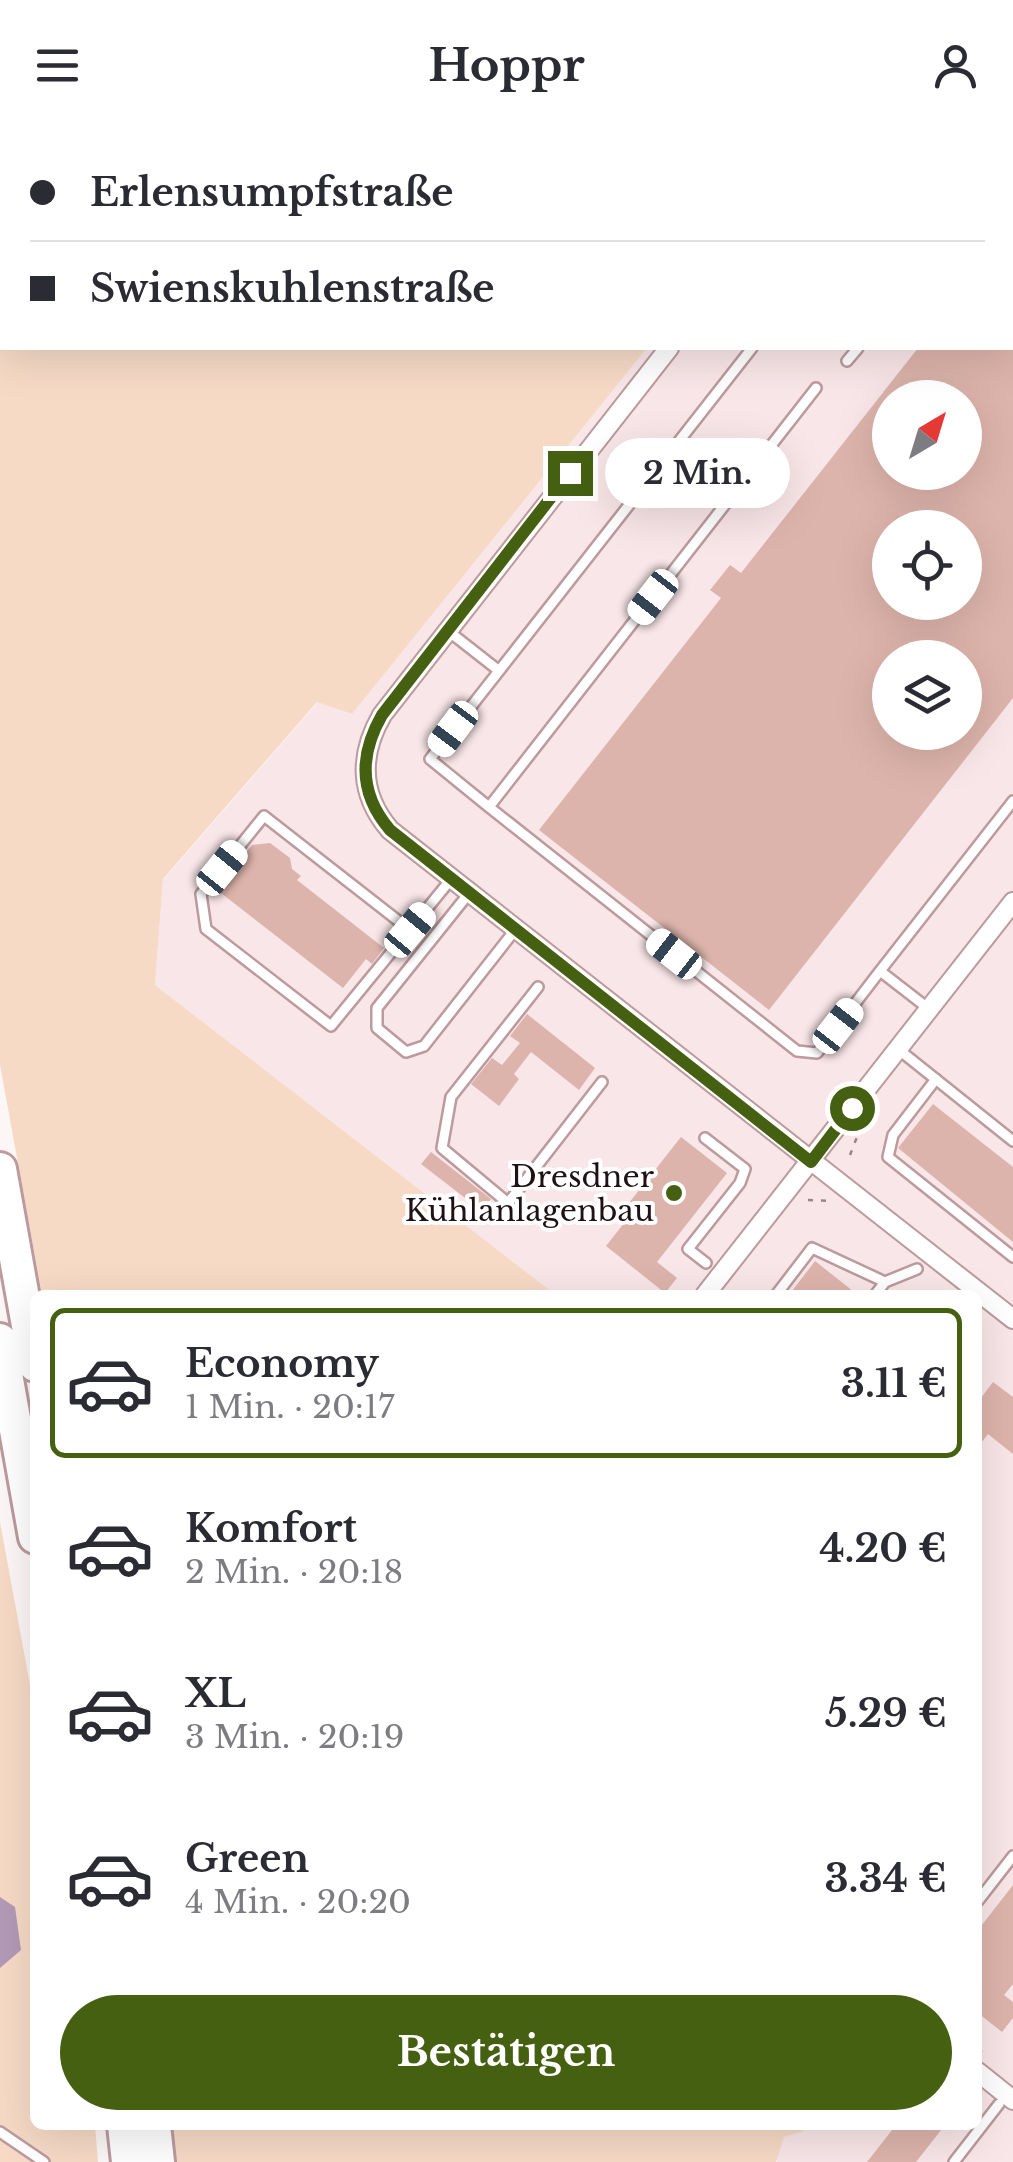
<!DOCTYPE html>
<html lang="de">
<head>
<meta charset="utf-8">
<style>
	:root { --surface:#fff; --page:#f7f7f7; --text:#2b2b33; --muted:#7c7c81; --line:#e1e1e2; --accent:#456011 }
	body { margin:0; font-family:"Libre Baskerville",serif; background:var(--page); color:var(--text); height:100vh; display:flex; flex-direction:column; font-size:38px; white-space:nowrap }
	* { box-sizing:border-box; margin:0 }
	p { font-size:32px; color:var(--muted) }
	.icon { flex:none; width:55px; height:55px; fill:none; stroke:currentColor; stroke-width:2; stroke-linecap:round; stroke-linejoin:round }
	.map { position:relative; flex:1; overflow:hidden }
	.panel { position:absolute; left:30px; top:1160px; width:952px; height:840px; display:flex; flex-direction:column; background:var(--surface); border-radius:15px; box-shadow:0 10px 40px #0002 }
	.panel>* { flex:none }
	.top-card { position:absolute; left:0px; top:0px; width:1015px; height:220px; box-shadow:0 10px 40px #0002; display:grid; align-content:center; height:220px; padding:0 30px; background:var(--surface) }
	.needle { width:65px; rotate:38deg }
	.controls { position:absolute; left:872px; top:250px; display:grid; gap:20px }
	.controls a { display:grid; place-items:center; width:110px; height:110px; border-radius:50%; background:var(--surface); box-shadow:0 10px 40px #0002; font-size:50px }
	.end { position:absolute; width:45px; height:45px; margin:-22px; border:12px solid #456011; background:#fff; box-shadow:0 0 0 5px #fff }
	.from { border-radius:50% }
	.bubble { position:absolute; height:70px; border-radius:35px; background:var(--surface); box-shadow:0 10px 40px #0002; font-size:32px; font-weight:800; line-height:70px; text-align:center }
	.car { position:absolute; width:30px; height:60px; margin:-30px -15px; border-radius:12px; box-shadow:0 0 8px 2px #0007; background:linear-gradient(#fff 24%,#345 0 40%,#fff 0 76%,#345 0 86%,#fff 0) }
	.top-card b { display:flex; align-items:center; gap:35px; height:95px; font-size:38px }
	.top-card b+b { border-top:2px solid var(--line) }
	.top-card i { width:25px; height:25px; background:var(--text) }
	ul { padding:18px 0 0; list-style:none }
	li { display:flex; align-items:center; gap:30px; height:150px; margin:0 20px 15px; padding:0 10px; border:5px solid transparent; border-radius:15px }
	li div { flex:1 }
	li b { display:block; font-size:38px }
	li em { font-style:normal; font-weight:800 }
	li.selected { border-color:var(--accent) }
	li>.icon { width:90px; height:90px; stroke-width:1.5 }
	.action { display:flex; gap:20px; margin-top:auto; padding:20px 30px }
	.action a { flex:1; height:115px; border-radius:60px; background:var(--accent); color:#fff; font-size:40px; font-weight:800; line-height:115px; text-align:center }
	header { display:flex; justify-content:space-between; align-items:center; height:130px; padding:0 30px; background:var(--surface); font-size:45px; font-weight:800 }
	.map>svg:first-child { display:block }
	.built { fill:#f9e6e8; fill-rule:evenodd }
	.green { fill:#f6dac6 }
	.water { fill:#b39ab6 }
	.building { fill:#ddb4ab; fill-rule:evenodd }
	.lines { fill:none; stroke-linecap:round; stroke-linejoin:round }
	.service-casing { stroke:#bc9a9e; stroke-width:14 }
	.minor-casing { stroke:#bc9a9e; stroke-width:22 }
	.motorway-casing { stroke:#bc9a9e; stroke-width:38 }
	.path { stroke:#918888; stroke-width:2.5; stroke-dasharray:5 8; stroke-linecap:butt }
	.service { stroke:#fff; stroke-width:9 }
	.minor { stroke:#fff; stroke-width:18 }
	.motorway { stroke:#fff; stroke-width:32 }
	.route { stroke:#456011; stroke-width:12 }
	.poi-dot { fill:#456011; stroke:#fff; stroke-width:4 }
	.labels { text-anchor:middle; dominant-baseline:central; stroke-width:8; stroke-linejoin:round; paint-order:stroke }
	.poi-label { font-size:30px; fill:#1f1214; stroke:#fff; text-anchor:end }
</style>
</head>
<body>
<header><svg class="icon" aria-label="menu" viewBox="0 0 24 24"><path d="M4 6h16M4 12h16M4 18h16"/></svg>Hoppr<svg class="icon" aria-label="person" viewBox="0 0 24 24"><circle cx="12" cy="8" r="4"/><path d="M4 21q1-7 8-7t8 7"/></svg></header>
<div class="map">
<svg width="1013" height="2032" viewBox="0 0 1013 2032">
	<rect width="100%" height="100%" fill="#fdf6f6"/>
	<path class="built" d="M 742,0 L 1013,0 L 1013,2032 L 777,2032 L 776,2026 L 784,2007 L 802,2002 L 807,1995 L 978,1995 L 978,1165 L 556,1165 L 155,855 L 163,750 L 318,572 L 352,584 L 647,218 L 1012,218 L 1012,2 ZM 890,268 L 965,268 L 965,342 L 890,342 ZM 890,398 L 965,398 L 965,472 L 890,472 ZM 890,528 L 965,528 L 965,602 L 890,602 Z"/>
	<path class="green" d="M 0,0 L 745,2 L 2,2 L 2,218 L 647,218 L 352,584 L 317,572 L 163,749 L 155,855 L 556,1165 L 42,1165 L 0,935 Z
		M 0,1392 L 35,1582 L 35,1995 L 95,1995 L 98,2032 L 0,2032 Z
		M 170,1995 L 807,1995 L 802,2002 L 784,2007 L 776,2032 L 175,2032 Z"/>
	<path class="water" d="M 0,1767 L 15,1777 L 21,1820 L 0,1838 Z"/>
	<path class="building" d="M 918,218 L 1013,218 L 1013,568 L 769,880 L 539,700 L 721,468 L 710,460 L 730,435 L 741,443 ZM 890,268 L 965,268 L 965,342 L 890,342 ZM 890,398 L 965,398 L 965,472 L 890,472 ZM 890,528 L 965,528 L 965,602 L 890,602 Z
		M 270,713 L 290,728 L 292,739 L 301,746 L 297,750 L 384,818 L 372,834 L 366,829 L 343,858 L 217,760 L 252,715 Z
		M 527,884 L 595,938 L 579,960 L 531,922 L 514,944 L 519,949 L 499,976 L 471,954 L 492,928 L 502,935 L 520,913 L 510,906 Z
		M 933,974 L 1013,1037 L 1013,1112 L 898,1018 Z
		M 681,1007 L 727,1043 L 657,1132 L 677,1148 L 665,1163 L 606,1116 L 628,1088 L 621,1083 Z
		M 431,1022 L 491,1069 L 482,1081 L 421,1034 Z
		M 815,1131 L 858,1165 L 789,1165 Z
		M 993,1252 L 1013,1267 L 1013,1324 L 988,1304 L 978,1317 L 978,1272 Z
		M 1013,1755 L 1013,1854 L 1004,1865 L 1013,1872 L 1013,1888 L 1002,1902 L 978,1883 L 978,1800 Z
		M 896,1995 L 945,1995 L 916,2032 L 867,2032 Z"/>
	<g class="lines">
		<defs>
			<path id="service" d="M 797,0 L 800,2
				M 1012,30 L 1013,30
				M 1012,82 L 1013,83
				M 847,231 L 858,218
				M 816,258 L 489,677 L 797,921 L 817,923 L 880,841
				M 447,500 L 498,540
				M 489,677 L 430,629 L 752,218
				M 470,762 L 377,878 L 377,898 L 406,922 L 424,916 L 515,800
				M 410,800 L 264,686 L 201,764 L 206,799 L 331,896 L 452,748
				M 538,857 L 451,967 L 442,1018 L 508,1073 L 602,952
				M 929,879 L 880,841 L 1013,671
				M 898,919 L 1013,1011
				M 936,949 L 893,1005 L 888,1027 L 1013,1127
				M 705,1008 L 745,1039 L 740,1053 L 688,1119 L 706,1133
				M 776,1165 L 812,1118 L 885,1152
				M 875,1165 L 885,1152 L 917,1139
				M 978,1771 L 1013,1726
				M 0,2002 L 44,2032
				M 954,2032 L 999,1974"/>
			<path id="minor" d="M 838,2 L 840,0
				M 669,218 L 382,585 C 359,625 359,664 390,700 L 1013,1189
				M 705,1165 L 1013,772
				M 978,1942 L 1013,1970"/>
			<path id="motorway" d="M 0,1039 L 35,1235
				M 0,1210 L 35,1407
				M 124,1995 L 128,2032
				M 154,1995 L 158,2032"/>
		</defs>
		<use href="#service" class="service-casing"/>
		<use href="#minor" class="minor-casing"/>
		<use href="#motorway" class="motorway-casing"/>
		<path class="path" d="M 850,1025 L 862,994
			M 808,1070 L 832,1071
			M 978,1919 L 988,1927"/>
		<use href="#service" class="service"/>
		<use href="#minor" class="minor"/>
		<use href="#motorway" class="motorway"/>
	</g>
	<g class="lines">
		<path class="route" d="M 570,343 L 382,585 C 359,625 359,664 390,700 L 811,1032 L 852,978"/>
	</g>
	<circle class="poi-dot" cx="674" cy="1063" r="10"/>
	<g class="labels">
		<g class="poi-label">
			<text x="654" y="1046">Dresdner<tspan x="654" dy="34">Kühlanlagenbau</tspan></text>
		</g>
	</g>
</svg>
<div class="controls">
<a><svg class="needle" viewBox="-14 -14 28 28"><path d="M0-13l5 13h-10z" fill="#e53935"/><path d="M0 13l5-13h-10z" fill="#7c7c81"/></svg></a>
<a><svg class="icon" aria-label="locate" viewBox="0 0 24 24"><circle cx="12" cy="12" r="6"/><path d="M12 2v4M12 18v4M2 12h4M18 12h4"/></svg></a>
<a><svg class="icon" aria-label="layers" viewBox="0 0 24 24"><path d="M12 4l9 5-9 5-9-5zM3 14l9 5 9-5"/></svg></a>
</div>
<i class="end from" style="left:852px;top:978px"></i>
<i class="end" style="left:570px;top:343px"></i>
<div class="bubble" style="left:605px;top:308px;width:185px">2 Min.</div>
<i class="car" style="left:653px;top:467px;rotate:218deg"></i>
<i class="car" style="left:453px;top:599px;rotate:217deg"></i>
<i class="car" style="left:222px;top:738px;rotate:39deg"></i>
<i class="car" style="left:410px;top:800px;rotate:40deg"></i>
<i class="car" style="left:674px;top:824px;rotate:308deg"></i>
<i class="car" style="left:838px;top:896px;rotate:38deg"></i>
<div class="top-card">
<b><i class="from"></i>Erlensumpfstraße</b>
<b><i></i>Swienskuhlenstraße</b>
</div>
<section class="panel">
<ul>
<li class="selected"><svg class="icon" aria-label="car" viewBox="0 0 24 24"><path d="M5 17H2v-5l4-1 3-4h7l3 4 3 1v5h-3M9 17h6M6 11h13"/><circle cx="7" cy="17" r="2"/><circle cx="17" cy="17" r="2"/></svg><div><b>Economy</b><p>1 Min. · 20:17</p></div><em>3.11 €</em></li>
<li><svg class="icon" aria-label="car" viewBox="0 0 24 24"><path d="M5 17H2v-5l4-1 3-4h7l3 4 3 1v5h-3M9 17h6M6 11h13"/><circle cx="7" cy="17" r="2"/><circle cx="17" cy="17" r="2"/></svg><div><b>Komfort</b><p>2 Min. · 20:18</p></div><em>4.20 €</em></li>
<li><svg class="icon" aria-label="car" viewBox="0 0 24 24"><path d="M5 17H2v-5l4-1 3-4h7l3 4 3 1v5h-3M9 17h6M6 11h13"/><circle cx="7" cy="17" r="2"/><circle cx="17" cy="17" r="2"/></svg><div><b>XL</b><p>3 Min. · 20:19</p></div><em>5.29 €</em></li>
<li><svg class="icon" aria-label="car" viewBox="0 0 24 24"><path d="M5 17H2v-5l4-1 3-4h7l3 4 3 1v5h-3M9 17h6M6 11h13"/><circle cx="7" cy="17" r="2"/><circle cx="17" cy="17" r="2"/></svg><div><b>Green</b><p>4 Min. · 20:20</p></div><em>3.34 €</em></li>
</ul>
<div class="action"><a>Bestätigen</a></div>
</section>
</div>
</body>
</html>
